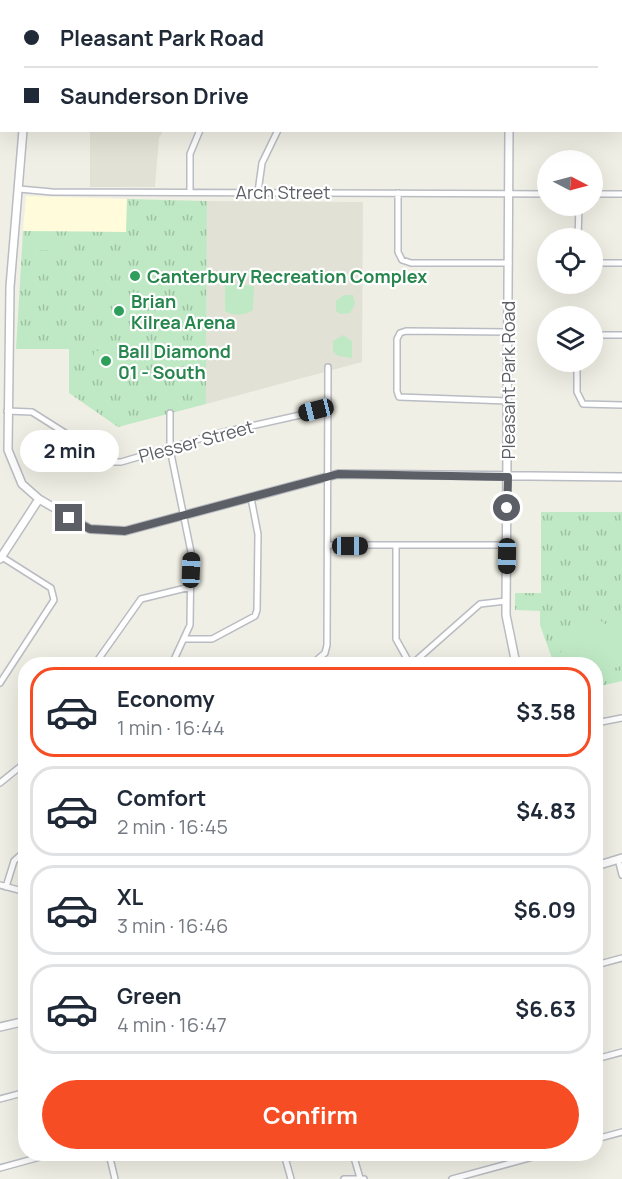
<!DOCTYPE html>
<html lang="en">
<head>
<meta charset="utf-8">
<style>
	:root { --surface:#fff; --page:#f2f2f3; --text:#1f2937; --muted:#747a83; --line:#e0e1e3; --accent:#f74d24 }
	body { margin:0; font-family:Manrope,sans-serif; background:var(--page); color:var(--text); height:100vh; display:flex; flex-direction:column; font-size:22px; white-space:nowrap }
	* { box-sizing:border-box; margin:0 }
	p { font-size:20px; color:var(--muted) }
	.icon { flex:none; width:33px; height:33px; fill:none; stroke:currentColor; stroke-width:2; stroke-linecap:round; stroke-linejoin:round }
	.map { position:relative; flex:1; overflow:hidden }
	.drawer { position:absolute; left:18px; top:657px; width:585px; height:504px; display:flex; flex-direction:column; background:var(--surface); border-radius:24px; box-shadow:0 6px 24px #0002 }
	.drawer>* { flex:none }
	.hud { position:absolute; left:0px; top:0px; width:622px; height:132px; box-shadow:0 6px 24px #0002; display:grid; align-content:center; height:132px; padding:0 24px; background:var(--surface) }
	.needle { width:39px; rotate:96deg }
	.buttons { position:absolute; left:537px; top:150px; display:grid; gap:12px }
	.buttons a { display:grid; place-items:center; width:66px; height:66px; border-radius:50%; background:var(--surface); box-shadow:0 6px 24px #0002; font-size:30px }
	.end { position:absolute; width:27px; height:27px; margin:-14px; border:8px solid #5c6066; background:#fff; box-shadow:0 0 0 3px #fff }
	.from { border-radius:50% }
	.bubble { position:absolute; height:42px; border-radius:21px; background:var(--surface); box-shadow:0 6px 24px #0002; font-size:20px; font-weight:700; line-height:42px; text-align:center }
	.car { position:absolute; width:18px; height:36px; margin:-18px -9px; border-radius:8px; box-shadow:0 0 4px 2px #0007; background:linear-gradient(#222 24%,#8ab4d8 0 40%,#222 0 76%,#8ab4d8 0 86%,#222 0) }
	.hud b { display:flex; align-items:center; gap:21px; height:57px; font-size:22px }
	.hud b+b { border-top:2px solid var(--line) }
	.hud i { width:15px; height:15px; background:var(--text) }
	ul { padding:10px 0 0; list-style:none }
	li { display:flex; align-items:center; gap:18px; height:90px; margin:0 12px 9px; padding:0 12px; border:3px solid var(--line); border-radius:24px }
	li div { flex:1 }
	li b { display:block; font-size:22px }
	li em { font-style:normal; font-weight:700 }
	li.selected { border-color:var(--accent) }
	li>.icon { width:54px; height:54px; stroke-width:1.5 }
	.primary-button { display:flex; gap:12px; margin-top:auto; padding:12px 24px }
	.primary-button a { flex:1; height:69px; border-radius:36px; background:var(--accent); color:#fff; font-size:24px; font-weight:700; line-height:69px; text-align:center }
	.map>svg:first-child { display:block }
	.commercial { fill:#fffbdb }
	.education { fill:#e2e1d5 }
	.park { fill:url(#park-tufts) }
	.garden { fill:#bfe9c4 }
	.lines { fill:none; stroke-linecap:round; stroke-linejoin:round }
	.minor-casing { stroke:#b9bcc2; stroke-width:8 }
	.tertiary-casing { stroke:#b9bcc2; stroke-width:10 }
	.minor { stroke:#fff; stroke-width:5 }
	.tertiary { stroke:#fff; stroke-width:7 }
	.route { stroke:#5c6066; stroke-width:8 }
	.leisure-dot { fill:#2e9e5b; stroke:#fff; stroke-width:2 }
	.labels { text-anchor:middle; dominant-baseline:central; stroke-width:4.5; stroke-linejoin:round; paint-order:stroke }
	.street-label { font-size:18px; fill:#5c6066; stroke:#fff }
	.leisure-label { font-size:18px; font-weight:bold; fill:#27864d; stroke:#fff; text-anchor:start }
</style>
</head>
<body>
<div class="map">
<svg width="622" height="1179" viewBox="0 0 622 1179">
	<defs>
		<pattern id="park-tufts" width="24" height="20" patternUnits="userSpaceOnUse" patternTransform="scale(1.5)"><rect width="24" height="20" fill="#bfe9c4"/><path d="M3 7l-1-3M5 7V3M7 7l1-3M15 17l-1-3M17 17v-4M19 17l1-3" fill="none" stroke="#9ec0a3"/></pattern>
	</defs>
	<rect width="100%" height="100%" fill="#f0efe5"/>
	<path class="commercial" d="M 26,196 L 127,199 L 127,232 L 23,231 Z"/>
	<path class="education" d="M 90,131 L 163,131 L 159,138 L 155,187 L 90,187 Z
		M 207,201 L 363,202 L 362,362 L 206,404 Z"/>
	<path class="park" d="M 127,199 L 207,201 L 206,404 L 118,427 L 69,393 L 69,349 L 16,349 L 23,231 L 126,232 Z
		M 541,512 L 622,512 L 622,681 L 596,687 L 596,664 L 554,664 L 540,625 L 540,611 L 515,610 L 515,593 L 541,593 Z"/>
	<path class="garden" d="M 35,235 L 60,236 L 60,250 L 34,250 Z
		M 225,283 L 254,286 L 253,310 C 245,316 233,316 225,311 Z
		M 344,295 L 353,295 L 355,304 L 350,313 L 340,314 L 336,311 L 336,301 Z
		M 343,335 L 352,341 L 352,358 L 338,356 L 333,351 L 333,341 Z
		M 94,351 L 110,351 L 118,357 L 118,373 L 113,378 L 101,377 L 94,371 Z
		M 188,368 L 195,370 L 200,377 L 202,393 L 180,393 L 176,378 L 180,371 Z
		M 590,616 L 594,616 L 622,636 L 621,666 L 596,673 L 596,664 L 568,664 L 556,658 Z"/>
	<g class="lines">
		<defs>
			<path id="minor" d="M 97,0 L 97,2
				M 304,0 L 304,2
				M 574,0 L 574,2
				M 234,2 L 234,0
				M 372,2 L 372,0
				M 440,2 L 441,0
				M 621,50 L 622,50
				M 0,62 L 2,62
				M 621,125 L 622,125
				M 19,189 L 52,192 L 548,194
				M 190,192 L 190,154 L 200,130
				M 258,192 L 262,163 L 278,130
				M 398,193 L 398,252 L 402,260 L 411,263 L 509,263
				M 592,194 L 622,194
				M 578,238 L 579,206
				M 592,263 L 622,263
				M 592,335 L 622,335
				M 577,362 L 577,392 L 583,404 L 622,405
				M 508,401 L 399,397 L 397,391 L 397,339 L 400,333 L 406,331 L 508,332
				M 7,411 L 32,412 L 111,462 L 121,462 L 220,433 L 327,409
				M 170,413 L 170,449 L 191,552 L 190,625 L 172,664
				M 328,545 L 507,545
				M 396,546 L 396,639 L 410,664
				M 185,639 L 212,639 L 255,616 L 257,610 L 258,534 L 251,498
				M 95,664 L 141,599 L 190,587
				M 312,664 L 325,653 L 327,645 L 328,367
				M 412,664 L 480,604 L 506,601
				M 0,683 L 54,600 L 51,588 L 2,557
				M 596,723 L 622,718
				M 0,783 L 26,762
				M 618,859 L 622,875
				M 0,885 L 26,892
				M 6,887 L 14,861 L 26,850
				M 596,965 L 622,958
				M 596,1059 L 622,1052
				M 0,1099 L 26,1092
				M 596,1139 L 622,1132
				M 109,1154 L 115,1179
				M 284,1154 L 291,1179
				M 353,1154 L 360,1178
				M 0,1168 L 51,1154
				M 344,1179 L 364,1179
				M 452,1179 L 544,1154"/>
			<path id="tertiary" d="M 29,2 L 29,0
				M 510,2 L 510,0
				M 23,130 L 10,287 L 8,450 L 22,484 L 39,499 L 90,529 L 125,531 L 338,474 L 622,477
				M 509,130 L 506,615 L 516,664
				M 0,559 L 39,499
				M 596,866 L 622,858
				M 0,1027 L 26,1021"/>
		</defs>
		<use href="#minor" class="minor-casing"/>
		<use href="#tertiary" class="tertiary-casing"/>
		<use href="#minor" class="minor"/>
		<use href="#tertiary" class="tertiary"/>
	</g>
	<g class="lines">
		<path class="route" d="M 69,518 L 90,529 L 125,531 L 338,474 L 508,477 L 507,508"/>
	</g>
	<g class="leisure-dot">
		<circle cx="135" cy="276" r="6"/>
		<circle cx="119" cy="311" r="6"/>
		<circle cx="106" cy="361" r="6"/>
	</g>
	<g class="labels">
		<g class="street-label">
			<text x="283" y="192">Arch Street</text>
			<text transform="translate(508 380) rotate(-90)">Pleasant Park Road</text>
			<text transform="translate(196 441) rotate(-15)">Plesser Street</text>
		</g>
		<g class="leisure-label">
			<text x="147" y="276">Canterbury Recreation Complex</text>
			<text x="131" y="301">Brian<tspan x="131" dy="21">Kilrea Arena</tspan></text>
			<text x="118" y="351">Ball Diamond<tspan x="118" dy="21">01 - South</tspan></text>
		</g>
	</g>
</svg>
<div class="buttons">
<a><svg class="needle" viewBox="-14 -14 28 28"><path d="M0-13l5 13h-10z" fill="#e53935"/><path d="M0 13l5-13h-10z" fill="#747a83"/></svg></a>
<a><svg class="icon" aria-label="locate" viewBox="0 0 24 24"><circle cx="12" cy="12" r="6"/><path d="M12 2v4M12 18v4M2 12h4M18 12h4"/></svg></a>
<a><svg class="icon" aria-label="layers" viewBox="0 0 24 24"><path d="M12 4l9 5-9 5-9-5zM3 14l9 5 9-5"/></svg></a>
</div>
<i class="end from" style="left:507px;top:508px"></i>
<i class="end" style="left:69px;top:518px"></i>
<div class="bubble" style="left:20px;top:430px;width:99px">2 min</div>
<i class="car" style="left:316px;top:410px;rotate:256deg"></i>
<i class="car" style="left:350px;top:546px;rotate:90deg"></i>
<i class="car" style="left:507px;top:556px;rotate:181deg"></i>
<i class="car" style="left:191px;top:570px;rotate:2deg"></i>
<div class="hud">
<b><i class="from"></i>Pleasant Park Road</b>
<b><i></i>Saunderson Drive</b>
</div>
<section class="drawer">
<ul>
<li class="selected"><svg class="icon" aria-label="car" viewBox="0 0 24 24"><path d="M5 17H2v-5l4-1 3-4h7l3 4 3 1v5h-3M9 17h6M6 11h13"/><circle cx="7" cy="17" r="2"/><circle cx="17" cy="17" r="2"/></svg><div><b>Economy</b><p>1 min · 16:44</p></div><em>$3.58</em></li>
<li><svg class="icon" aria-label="car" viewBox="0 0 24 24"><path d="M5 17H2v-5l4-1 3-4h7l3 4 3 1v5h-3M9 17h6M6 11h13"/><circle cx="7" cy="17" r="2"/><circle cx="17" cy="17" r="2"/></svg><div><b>Comfort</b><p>2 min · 16:45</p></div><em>$4.83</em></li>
<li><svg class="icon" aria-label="car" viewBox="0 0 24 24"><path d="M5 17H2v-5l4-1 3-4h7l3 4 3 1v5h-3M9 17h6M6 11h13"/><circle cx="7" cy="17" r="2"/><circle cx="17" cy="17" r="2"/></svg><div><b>XL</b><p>3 min · 16:46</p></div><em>$6.09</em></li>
<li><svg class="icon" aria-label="car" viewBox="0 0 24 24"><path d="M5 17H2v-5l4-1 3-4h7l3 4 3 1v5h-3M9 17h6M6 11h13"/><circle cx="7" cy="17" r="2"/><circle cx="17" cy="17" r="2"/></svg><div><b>Green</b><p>4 min · 16:47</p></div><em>$6.63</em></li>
</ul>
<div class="primary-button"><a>Confirm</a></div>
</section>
</div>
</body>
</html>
